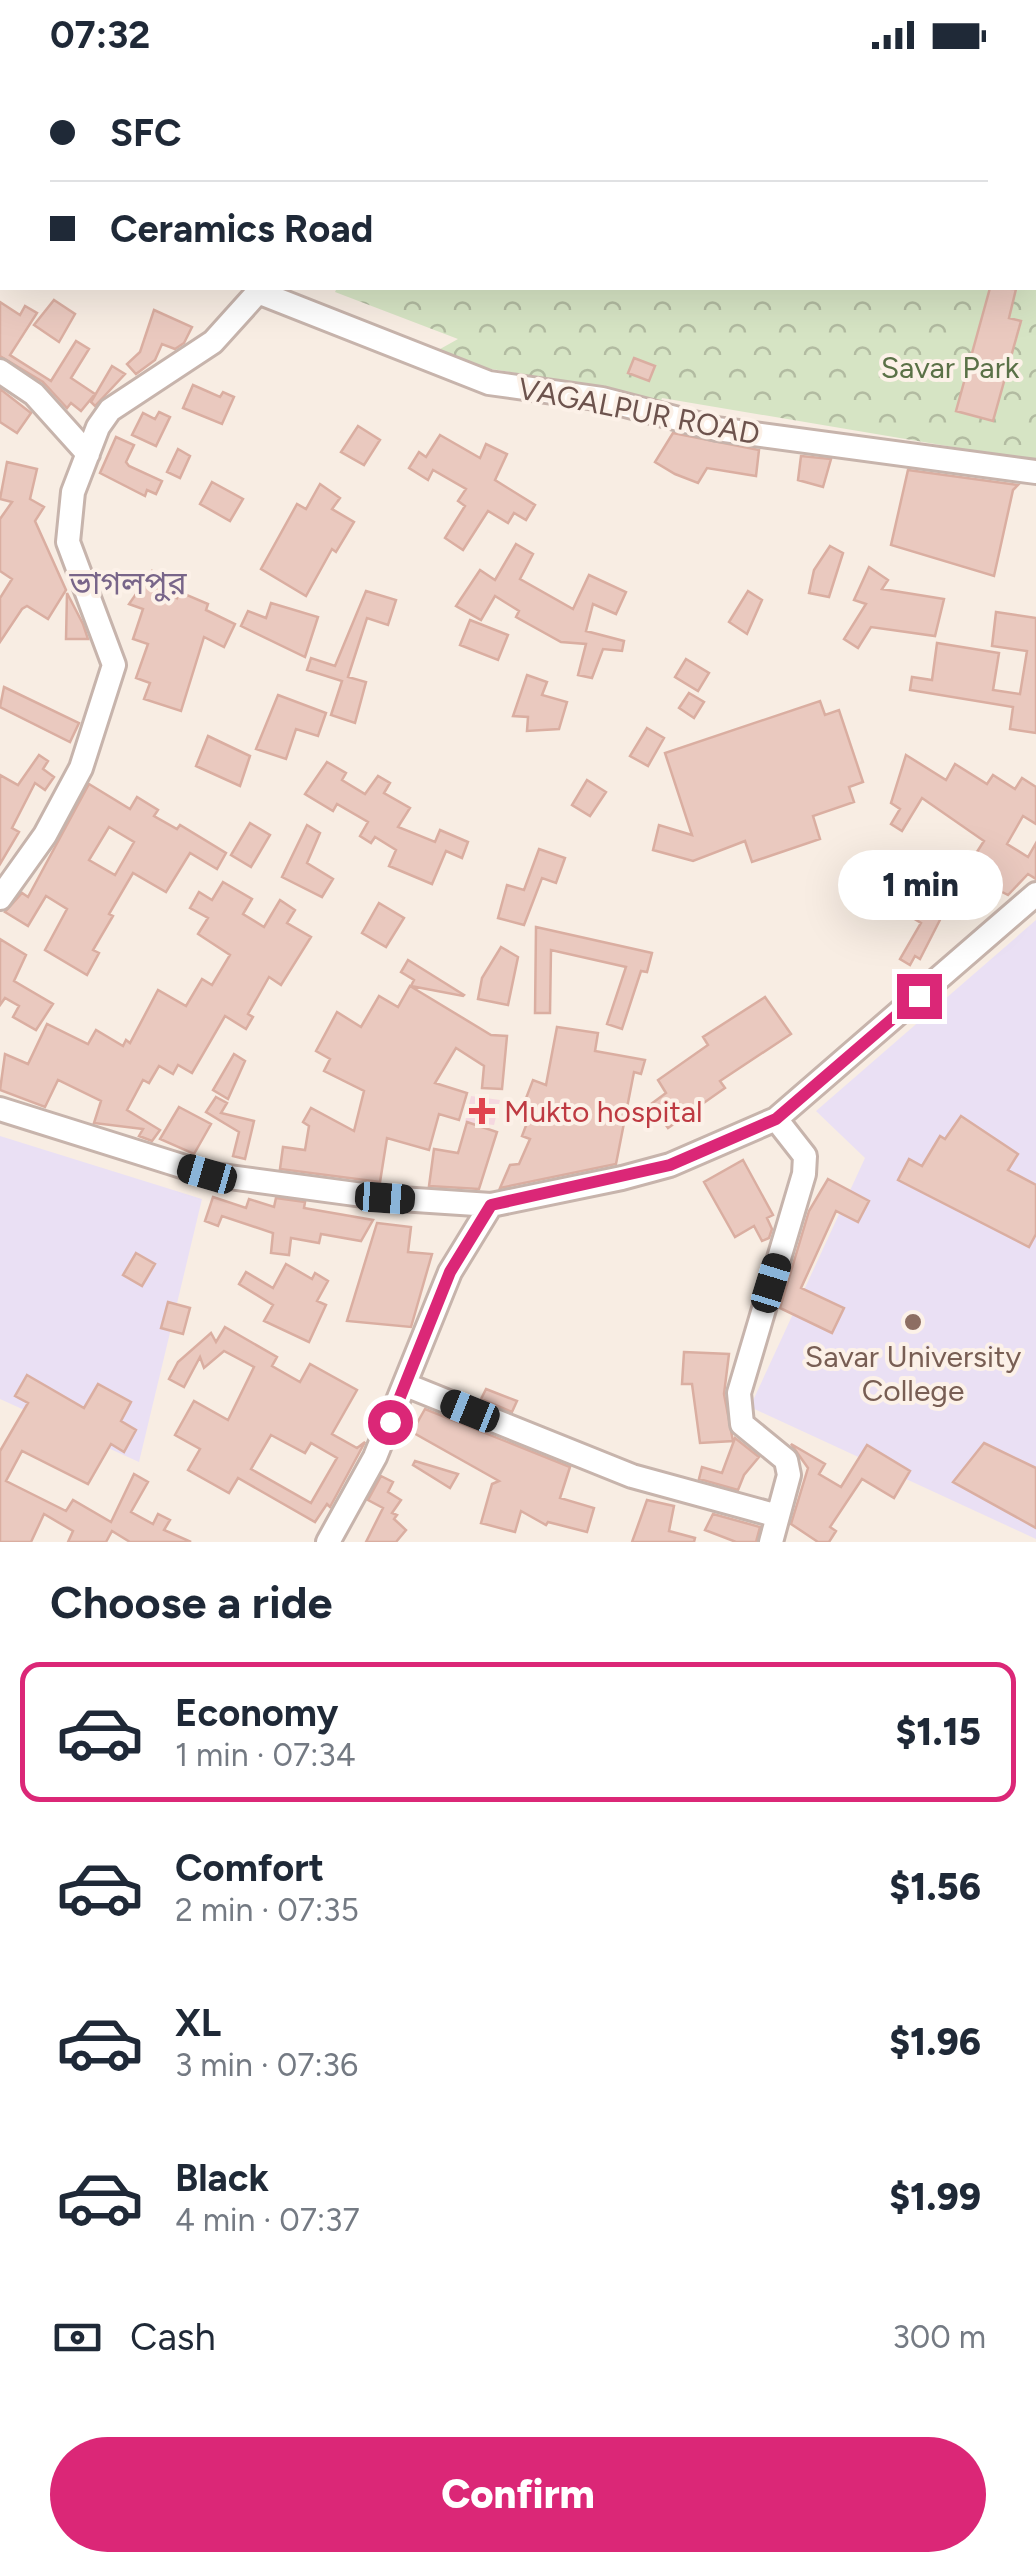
<!DOCTYPE html>
<html lang="en">
<head>
<meta charset="utf-8">
<style>
	:root { --surface:#fff; --page:#f2f2f3; --text:#1f2937; --muted:#747a83; --line:#e0e1e3; --accent:#db2777 }
	body { margin:0; font-family:Figtree,"Noto Sans Bengali",sans-serif; background:var(--page); color:var(--text); height:100vh; display:flex; flex-direction:column; font-size:38px; white-space:nowrap }
	* { box-sizing:border-box; margin:0 }
	p { font-size:32px; color:var(--muted) }
	.icon { flex:none; width:55px; height:55px; fill:none; stroke:currentColor; stroke-width:2; stroke-linecap:round; stroke-linejoin:round }
	.map { position:relative; height:1472px; overflow:hidden }
	.panel { display:flex; flex-direction:column; background:var(--surface); flex:1 }
	.panel>* { flex:none }
	.guide { position:absolute; left:0px; top:0px; width:1038px; height:220px; box-shadow:0 10px 40px #0002; display:grid; align-content:center; height:220px; padding:0 50px; background:var(--surface) }
	.end { position:absolute; width:45px; height:45px; margin:-22px; border:12px solid #db2777; background:#fff; box-shadow:0 0 0 5px #fff }
	.from { border-radius:50% }
	.bubble { position:absolute; height:70px; border-radius:35px; background:var(--surface); box-shadow:0 10px 40px #0002; font-size:32px; font-weight:800; line-height:70px; text-align:center }
	.car { position:absolute; width:30px; height:60px; margin:-30px -15px; border-radius:12px; box-shadow:0 0 8px 2px #0007; background:linear-gradient(#222 24%,#8ab4d8 0 40%,#222 0 76%,#8ab4d8 0 86%,#222 0) }
	.guide b { display:flex; align-items:center; gap:35px; height:95px; font-size:38px }
	.guide b+b { border-top:2px solid var(--line) }
	.guide i { width:25px; height:25px; background:var(--text) }
	ul { padding:0; list-style:none }
	li { display:flex; align-items:center; gap:30px; height:140px; margin:0 20px 15px; padding:0 30px; border:5px solid transparent; border-radius:20px }
	li div { flex:1 }
	li b { display:block; font-size:38px }
	li em { font-style:normal; font-weight:800 }
	li.selected { border-color:var(--accent) }
	li>.icon { width:90px; height:90px; stroke-width:1.5 }
	h2 { padding:0 50px; font-size:45px; line-height:120px }
	.pay { display:flex; align-items:center; gap:25px; height:110px; padding:0 50px; font-size:38px }
	.pay p { margin-inline-start:auto }
	.cta { display:flex; gap:20px; margin-top:auto; padding:20px 50px }
	.cta a { flex:1; height:115px; border-radius:60px; background:var(--accent); color:#fff; font-size:40px; font-weight:800; line-height:115px; text-align:center }
	.status { display:flex; justify-content:space-between; align-items:center; height:70px; padding:0 50px; background:var(--surface); direction:ltr }
	.status svg { height:28px; fill:currentColor }
	.map>svg:first-child { display:block }
	.education { fill:#eae0f4 }
	.medical { fill:#f5d8e0 }
	.forest { fill:url(#forest-crowns) }
	.building { fill:#eac9bf; stroke:#daaea1; stroke-width:2.5; fill-rule:evenodd }
	.lines { fill:none; stroke-linecap:round; stroke-linejoin:round }
	.minor-casing { stroke:#c7b4ac; stroke-width:28 }
	.minor { stroke:#fff; stroke-width:22 }
	.route { stroke:#db2777; stroke-width:12 }
	.health-dot { fill:#e0444e; stroke:#fcf1e8; stroke-width:4 }
	.education-dot { fill:#8d6e63; stroke:#fcf1e8; stroke-width:4 }
	.labels { text-anchor:middle; dominant-baseline:central; stroke-width:8; stroke-linejoin:round; paint-order:stroke }
	.park-label { font-size:30px; fill:#5a7147; stroke:#fcf1e8 }
	.street-label { font-size:30px; fill:#6d534d; stroke:#fcf1e8 }
	.health-label { font-size:30px; fill:#be3a42; stroke:#fcf1e8; text-anchor:start }
	.education-label { font-size:30px; fill:#785e54; stroke:#fcf1e8 }
	.neighbourhood-label { font-size:32px; fill:#786589; stroke:#fcf1e8 }
</style>
</head>
<body>
<div class="status"><b>07:32</b><svg viewBox="0 0 49 12"><path d="M0 12V9h3v3zM5 12V6h3v6zM10 12V3h3v9zM15 12V0h3v12zM26 1h20v11H26zM47 4h2v5h-2z"/></svg></div>
<div class="map">
<svg width="1036" height="1472" viewBox="0 0 1036 1472">
	<defs>
		<pattern id="forest-crowns" width="20" height="18" patternUnits="userSpaceOnUse" patternTransform="scale(2.5)"><rect width="20" height="18" fill="#d6e4c4"/><path d="M2 6a3 3 0 1 1 6 0M12 15a3 3 0 1 1 6 0" fill="none" stroke="#b2bba1"/></pattern>
	</defs>
	<rect width="100%" height="100%" fill="#f8ede3"/>
	<path class="education" d="M 1036,850 L 1036,1469 L 750,1337 L 865,1088 L 816,1041 Z
		M 0,1066 L 202,1129 L 139,1392 L 0,1329 Z"/>
	<path class="medical" d="M 471,1026 L 500,1030 L 494,1055 L 465,1052 Z"/>
	<path class="forest" d="M 1036,69 L 1036,391 L 662,328 L 657,344 L 577,313 L 424,288 L 458,269 L 335,222 L 337,218 L 1035,218 Z"/>
	<path class="building" d="M 990,218 L 1016,219 L 1009,248 L 1021,251 L 993,351 L 956,341 Z
		M 54,230 L 75,244 L 59,272 L 34,255 Z
		M 0,232 L 20,245 L 25,236 L 37,243 L 10,285 L 51,311 L 76,271 L 89,279 L 71,308 L 95,324 L 81,341 L 71,333 L 67,338 L 43,312 L 0,286 Z
		M 154,240 L 192,257 L 184,273 L 175,279 L 162,274 L 155,290 L 136,304 L 127,294 L 140,282 Z
		M 634,288 L 655,296 L 649,311 L 628,303 Z
		M 112,296 L 125,304 L 95,336 L 91,332 Z
		M 193,315 L 220,327 L 223,322 L 234,327 L 222,354 L 183,338 Z
		M 0,319 L 31,343 L 17,363 L 0,352 Z
		M 159,342 L 170,347 L 156,376 L 132,365 L 143,343 L 155,349 Z
		M 358,356 L 380,370 L 364,395 L 341,382 Z
		M 673,363 L 759,380 L 756,406 L 707,398 L 698,413 L 675,404 L 655,392 Z
		M 440,365 L 480,388 L 486,374 L 507,384 L 495,410 L 535,435 L 526,450 L 514,443 L 508,453 L 488,441 L 463,480 L 445,468 L 465,436 L 458,431 L 466,419 L 433,400 L 428,410 L 409,398 L 419,382 L 426,387 Z
		M 116,367 L 134,375 L 126,392 L 129,396 L 162,411 L 156,424 L 147,420 L 145,426 L 100,403 Z
		M 178,379 L 190,386 L 180,408 L 167,402 Z
		M 801,386 L 831,389 L 823,417 L 798,410 Z
		M 7,392 L 37,399 L 30,429 L 44,437 L 35,451 L 66,520 L 48,549 L 27,536 L 22,539 L 0,572 L 0,528 L 12,509 L 0,501 L 0,449 L 12,432 L 0,429 Z
		M 908,400 L 1018,415 L 1013,420 L 994,506 L 891,475 Z
		M 212,412 L 243,429 L 230,451 L 200,434 Z
		M 320,414 L 340,428 L 332,439 L 354,452 L 336,482 L 332,479 L 306,526 L 261,499 L 297,434 L 306,439 Z
		M 516,474 L 533,484 L 520,509 L 573,539 L 589,505 L 626,522 L 616,544 L 593,534 L 586,561 L 624,571 L 622,581 L 603,579 L 592,608 L 578,605 L 586,574 L 561,572 L 516,547 L 519,541 L 495,526 L 481,550 L 456,536 L 480,500 L 495,510 Z
		M 830,476 L 843,483 L 829,527 L 809,523 L 814,500 Z
		M 869,497 L 888,510 L 882,519 L 944,529 L 935,566 L 871,557 L 858,578 L 844,569 L 866,534 L 854,530 Z
		M 152,501 L 177,528 L 180,522 L 208,534 L 206,540 L 235,554 L 224,577 L 204,567 L 181,641 L 144,629 L 150,613 L 136,608 L 148,574 L 133,569 L 143,539 L 129,534 Z
		M 366,521 L 396,530 L 388,555 L 367,548 L 348,607 L 366,612 L 355,653 L 331,645 L 342,611 L 307,600 L 311,588 L 335,596 Z
		M 748,521 L 762,530 L 747,564 L 729,552 Z
		M 67,523 L 83,554 L 88,569 L 66,569 Z
		M 271,533 L 318,547 L 305,587 L 241,556 L 248,541 L 266,548 Z
		M 996,542 L 1036,548 L 1036,663 L 1010,659 L 1013,637 L 910,620 L 912,607 L 932,610 L 937,573 L 999,583 L 993,620 L 1020,624 L 1027,581 L 992,576 Z
		M 470,550 L 508,565 L 498,590 L 460,575 Z
		M 686,589 L 709,603 L 698,621 L 675,607 Z
		M 527,605 L 547,612 L 542,625 L 567,632 L 559,659 L 527,661 L 528,647 L 513,646 Z
		M 4,617 L 79,653 L 70,672 L 0,637 Z
		M 689,623 L 704,632 L 694,648 L 679,638 Z
		M 278,625 L 326,643 L 318,666 L 296,659 L 286,689 L 256,679 Z
		M 820,631 L 825,645 L 839,640 L 863,712 L 849,717 L 854,732 L 813,746 L 820,769 L 752,792 L 745,771 L 693,791 L 653,780 L 659,755 L 692,765 L 665,683 Z
		M 647,658 L 664,668 L 648,696 L 630,686 Z
		M 208,666 L 250,686 L 240,716 L 196,696 Z
		M 39,685 L 48,691 L 43,699 L 54,707 L 45,720 L 35,713 L 12,758 L 19,762 L 0,794 L 0,705 L 18,715 Z
		M 906,685 L 946,710 L 955,694 L 987,714 L 993,705 L 1015,719 L 1022,708 L 1036,717 L 1036,754 L 1023,746 L 1007,774 L 1028,787 L 1036,773 L 1036,809 L 1028,804 L 1008,825 L 964,802 L 984,771 L 922,728 L 902,761 L 891,754 L 900,739 L 891,733 Z
		M 327,692 L 346,703 L 342,710 L 365,724 L 378,706 L 390,713 L 384,723 L 410,738 L 398,757 L 435,772 L 440,760 L 468,772 L 462,788 L 446,781 L 432,814 L 389,796 L 396,780 L 375,767 L 371,773 L 360,766 L 368,752 L 337,734 L 333,741 L 305,724 Z
		M 587,710 L 606,722 L 590,746 L 572,735 Z
		M 89,714 L 130,739 L 137,727 L 158,740 L 154,746 L 177,759 L 180,755 L 226,783 L 217,799 L 190,783 L 166,822 L 133,803 L 109,844 L 113,846 L 93,880 L 99,883 L 87,905 L 45,880 L 67,839 L 46,826 L 28,856 L 5,842 L 22,823 L 28,827 ZM 109,757 L 134,772 L 115,805 L 89,790 Z
		M 250,753 L 270,765 L 251,797 L 231,785 Z
		M 307,755 L 320,763 L 307,793 L 333,809 L 322,827 L 282,807 Z
		M 539,779 L 565,788 L 556,813 L 542,808 L 524,855 L 498,848 L 507,815 L 524,820 Z
		M 900,810 L 944,842 L 920,889 L 915,886 L 910,895 L 900,889 L 921,853 L 887,832 Z
		M 223,812 L 252,829 L 243,844 L 264,857 L 280,830 L 295,840 L 287,853 L 311,867 L 281,915 L 269,907 L 248,944 L 253,947 L 246,959 L 225,946 L 192,1003 L 178,995 L 173,1004 L 159,996 L 149,1013 L 143,1010 L 127,1040 L 160,1060 L 152,1071 L 139,1066 L 143,1059 L 94,1053 L 101,1031 L 58,1010 L 45,1037 L 0,1020 L 5,984 L 28,994 L 47,954 L 88,974 L 96,960 L 123,976 L 126,970 L 130,973 L 158,920 L 186,936 L 202,909 L 212,915 L 230,885 L 198,864 L 208,848 L 190,838 L 199,822 L 212,830 Z
		M 379,833 L 404,848 L 386,877 L 362,863 Z
		M 536,857 L 652,883 L 647,902 L 641,901 L 622,959 L 607,954 L 626,897 L 551,880 L 550,943 L 535,943 Z
		M 0,869 L 26,885 L 14,911 L 53,934 L 36,960 L 13,947 L 19,936 L 5,928 L 0,935 Z
		M 501,877 L 518,887 L 508,935 L 478,929 L 482,908 Z
		M 408,890 L 464,925 L 463,926 L 411,916 L 414,910 L 401,902 Z
		M 410,916 L 491,965 L 507,966 L 502,1019 L 482,1018 L 484,996 L 456,978 L 435,1013 L 467,1023 L 459,1050 L 439,1044 L 429,1080 L 387,1068 L 380,1112 L 280,1099 L 283,1077 L 305,1080 L 309,1056 L 303,1052 L 311,1038 L 354,1061 L 364,1021 L 324,1001 L 330,989 L 316,981 L 337,942 L 361,957 L 379,926 L 398,937 Z
		M 765,927 L 791,964 L 720,1011 L 725,1018 L 668,1058 L 651,1034 L 666,1023 L 658,1010 L 708,975 L 703,967 Z
		M 557,957 L 598,963 L 595,981 L 645,990 L 641,1004 L 634,1002 L 616,1094 L 500,1118 L 510,1095 L 519,1094 L 530,1069 L 522,1066 L 532,1040 L 523,1036 L 533,1010 L 546,1015 Z
		M 234,984 L 245,991 L 228,1029 L 213,1020 Z
		M 216,1027 L 227,1033 L 221,1043 L 254,1051 L 245,1089 L 233,1086 L 239,1062 L 206,1042 Z
		M 179,1037 L 211,1054 L 194,1084 L 160,1069 Z
		M 961,1046 L 1018,1084 L 1008,1100 L 1036,1115 L 1036,1164 L 1029,1177 L 898,1110 L 909,1089 L 922,1096 L 940,1066 L 945,1069 Z
		M 467,1052 L 497,1062 L 479,1119 L 429,1116 L 434,1079 L 458,1083 Z
		M 743,1090 L 773,1145 L 767,1148 L 772,1159 L 769,1168 L 762,1171 L 754,1156 L 735,1167 L 704,1112 Z
		M 828,1109 L 869,1131 L 858,1152 L 836,1141 L 801,1218 L 844,1238 L 832,1263 L 780,1238 L 809,1141 Z
		M 213,1127 L 246,1138 L 249,1129 L 274,1137 L 276,1128 L 305,1132 L 304,1138 L 373,1150 L 361,1171 L 321,1164 L 319,1173 L 291,1168 L 289,1185 L 271,1183 L 273,1163 L 222,1146 L 218,1156 L 205,1151 Z
		M 377,1153 L 411,1157 L 408,1182 L 432,1184 L 411,1257 L 347,1251 Z
		M 136,1183 L 155,1194 L 142,1216 L 123,1205 Z
		M 286,1194 L 312,1209 L 315,1203 L 328,1211 L 317,1231 L 326,1235 L 309,1272 L 264,1251 L 273,1235 L 239,1214 L 246,1202 L 273,1218 Z
		M 168,1232 L 190,1238 L 183,1264 L 161,1258 Z
		M 225,1257 L 277,1287 L 272,1296 L 300,1312 L 310,1294 L 357,1320 L 332,1364 L 357,1378 L 365,1372 L 330,1437 L 327,1434 L 315,1452 L 238,1408 L 229,1423 L 188,1400 L 200,1379 L 175,1365 L 194,1331 L 228,1350 L 254,1297 L 224,1281 L 204,1298 L 200,1287 L 184,1317 L 169,1309 L 178,1292 L 211,1263 L 216,1272 ZM 271,1365 L 305,1383 L 311,1373 L 337,1388 L 311,1433 L 251,1399 Z
		M 684,1282 L 729,1284 L 724,1324 L 733,1371 L 700,1373 L 692,1314 L 682,1314 Z
		M 27,1305 L 84,1338 L 98,1314 L 131,1332 L 121,1351 L 136,1360 L 124,1382 L 111,1374 L 88,1414 L 22,1381 L 6,1411 L 66,1441 L 73,1430 L 111,1452 L 134,1404 L 148,1412 L 131,1442 L 153,1454 L 158,1444 L 170,1450 L 164,1460 L 191,1472 L 130,1472 L 112,1461 L 106,1472 L 68,1472 L 73,1461 L 44,1444 L 31,1472 L 0,1472 L 0,1381 L 28,1333 L 15,1326 Z
		M 486,1319 L 517,1331 L 512,1342 L 481,1329 Z
		M 425,1339 L 570,1397 L 560,1428 L 594,1438 L 587,1462 L 548,1452 L 546,1455 L 521,1441 L 515,1462 L 481,1453 L 492,1414 L 499,1411 L 412,1362 Z
		M 735,1368 L 759,1387 L 744,1405 L 738,1420 L 699,1409 L 702,1397 L 722,1403 Z
		M 984,1373 L 1036,1398 L 1036,1458 L 953,1412 Z
		M 791,1374 L 825,1394 L 819,1404 L 841,1417 L 867,1375 L 910,1401 L 894,1428 L 862,1409 L 830,1457 L 836,1461 L 829,1472 L 818,1472 L 791,1454 L 808,1398 Z
		M 415,1391 L 458,1404 L 450,1418 L 413,1395 Z
		M 381,1406 L 393,1412 L 388,1422 L 401,1430 L 392,1443 L 397,1445 L 394,1449 L 406,1460 L 396,1472 L 366,1472 L 383,1438 L 368,1430 Z
		M 647,1430 L 674,1436 L 669,1461 L 695,1468 L 694,1472 L 632,1472 Z
		M 713,1444 L 760,1457 L 756,1472 L 736,1472 L 705,1460 Z"/>
	<g class="lines">
		<defs>
			<path id="minor" d="M 0,301 L 34,324 L 88,384
				M 0,828 L 45,765 L 81,698 L 114,595 L 68,472 L 73,422 L 98,357 L 110,340 L 213,272 L 258,222 L 489,313 L 602,329 L 717,359 L 1036,402
				M 0,1039 L 207,1104 L 385,1128 L 491,1135 L 622,1108 L 670,1095 L 776,1049 L 1036,824
				M 406,1315 L 632,1406 L 778,1446
				M 328,1472 L 375,1387 L 450,1202 L 491,1135
				M 771,1472 L 789,1405 L 786,1390 L 742,1354 L 739,1323 L 804,1104 L 805,1086 L 776,1049"/>
		</defs>
		<use href="#minor" class="minor-casing"/>
		<use href="#minor" class="minor"/>
	</g>
	<g class="lines">
		<path class="route" d="M 390,1352 L 450,1202 L 491,1135 L 670,1095 L 776,1049 L 919,926"/>
	</g>
	<path class="health-dot" d="M477 1026h10v10h10v10h-10v10h-10v-10h-10v-10h10z"/>
	<circle class="education-dot" cx="913" cy="1252" r="10"/>
	<g class="labels">
		<g class="park-label">
			<text x="950" y="297">Savar Park</text>
		</g>
		<g class="street-label">
			<text transform="translate(639 341) rotate(11)">VAGALPUR ROAD</text>
		</g>
		<g class="health-label">
			<text x="504" y="1041">Mukto hospital</text>
		</g>
		<g class="education-label">
			<text x="913" y="1286">Savar University<tspan x="913" dy="34">College</tspan></text>
		</g>
		<g class="neighbourhood-label">
			<text x="128" y="513">ভাগলপুর</text>
		</g>
	</g>
</svg>
<i class="end from" style="left:390px;top:1352px"></i>
<i class="end" style="left:919px;top:926px"></i>
<div class="bubble" style="left:838px;top:780px;width:165px">1 min</div>
<i class="car" style="left:207px;top:1104px;rotate:286deg"></i>
<i class="car" style="left:385px;top:1128px;rotate:94deg"></i>
<i class="car" style="left:771px;top:1213px;rotate:17deg"></i>
<i class="car" style="left:470px;top:1341px;rotate:292deg"></i>
<div class="guide">
<b><i class="from"></i>SFC</b>
<b><i></i>Ceramics Road</b>
</div>
</div>
<section class="panel">
<h2>Choose a ride</h2>
<ul>
<li class="selected"><svg class="icon" aria-label="car" viewBox="0 0 24 24"><path d="M5 17H2v-5l4-1 3-4h7l3 4 3 1v5h-3M9 17h6M6 11h13"/><circle cx="7" cy="17" r="2"/><circle cx="17" cy="17" r="2"/></svg><div><b>Economy</b><p>1 min · 07:34</p></div><em>$1.15</em></li>
<li><svg class="icon" aria-label="car" viewBox="0 0 24 24"><path d="M5 17H2v-5l4-1 3-4h7l3 4 3 1v5h-3M9 17h6M6 11h13"/><circle cx="7" cy="17" r="2"/><circle cx="17" cy="17" r="2"/></svg><div><b>Comfort</b><p>2 min · 07:35</p></div><em>$1.56</em></li>
<li><svg class="icon" aria-label="car" viewBox="0 0 24 24"><path d="M5 17H2v-5l4-1 3-4h7l3 4 3 1v5h-3M9 17h6M6 11h13"/><circle cx="7" cy="17" r="2"/><circle cx="17" cy="17" r="2"/></svg><div><b>XL</b><p>3 min · 07:36</p></div><em>$1.96</em></li>
<li><svg class="icon" aria-label="car" viewBox="0 0 24 24"><path d="M5 17H2v-5l4-1 3-4h7l3 4 3 1v5h-3M9 17h6M6 11h13"/><circle cx="7" cy="17" r="2"/><circle cx="17" cy="17" r="2"/></svg><div><b>Black</b><p>4 min · 07:37</p></div><em>$1.99</em></li>
</ul>
<div class="pay"><svg class="icon" aria-label="cash" viewBox="0 0 24 24"><path d="M3 7h18v10H3z"/><circle cx="12" cy="12" r="2"/></svg>Cash<p>300 m</p></div>
<div class="cta"><a>Confirm</a></div>
</section>
</body>
</html>
